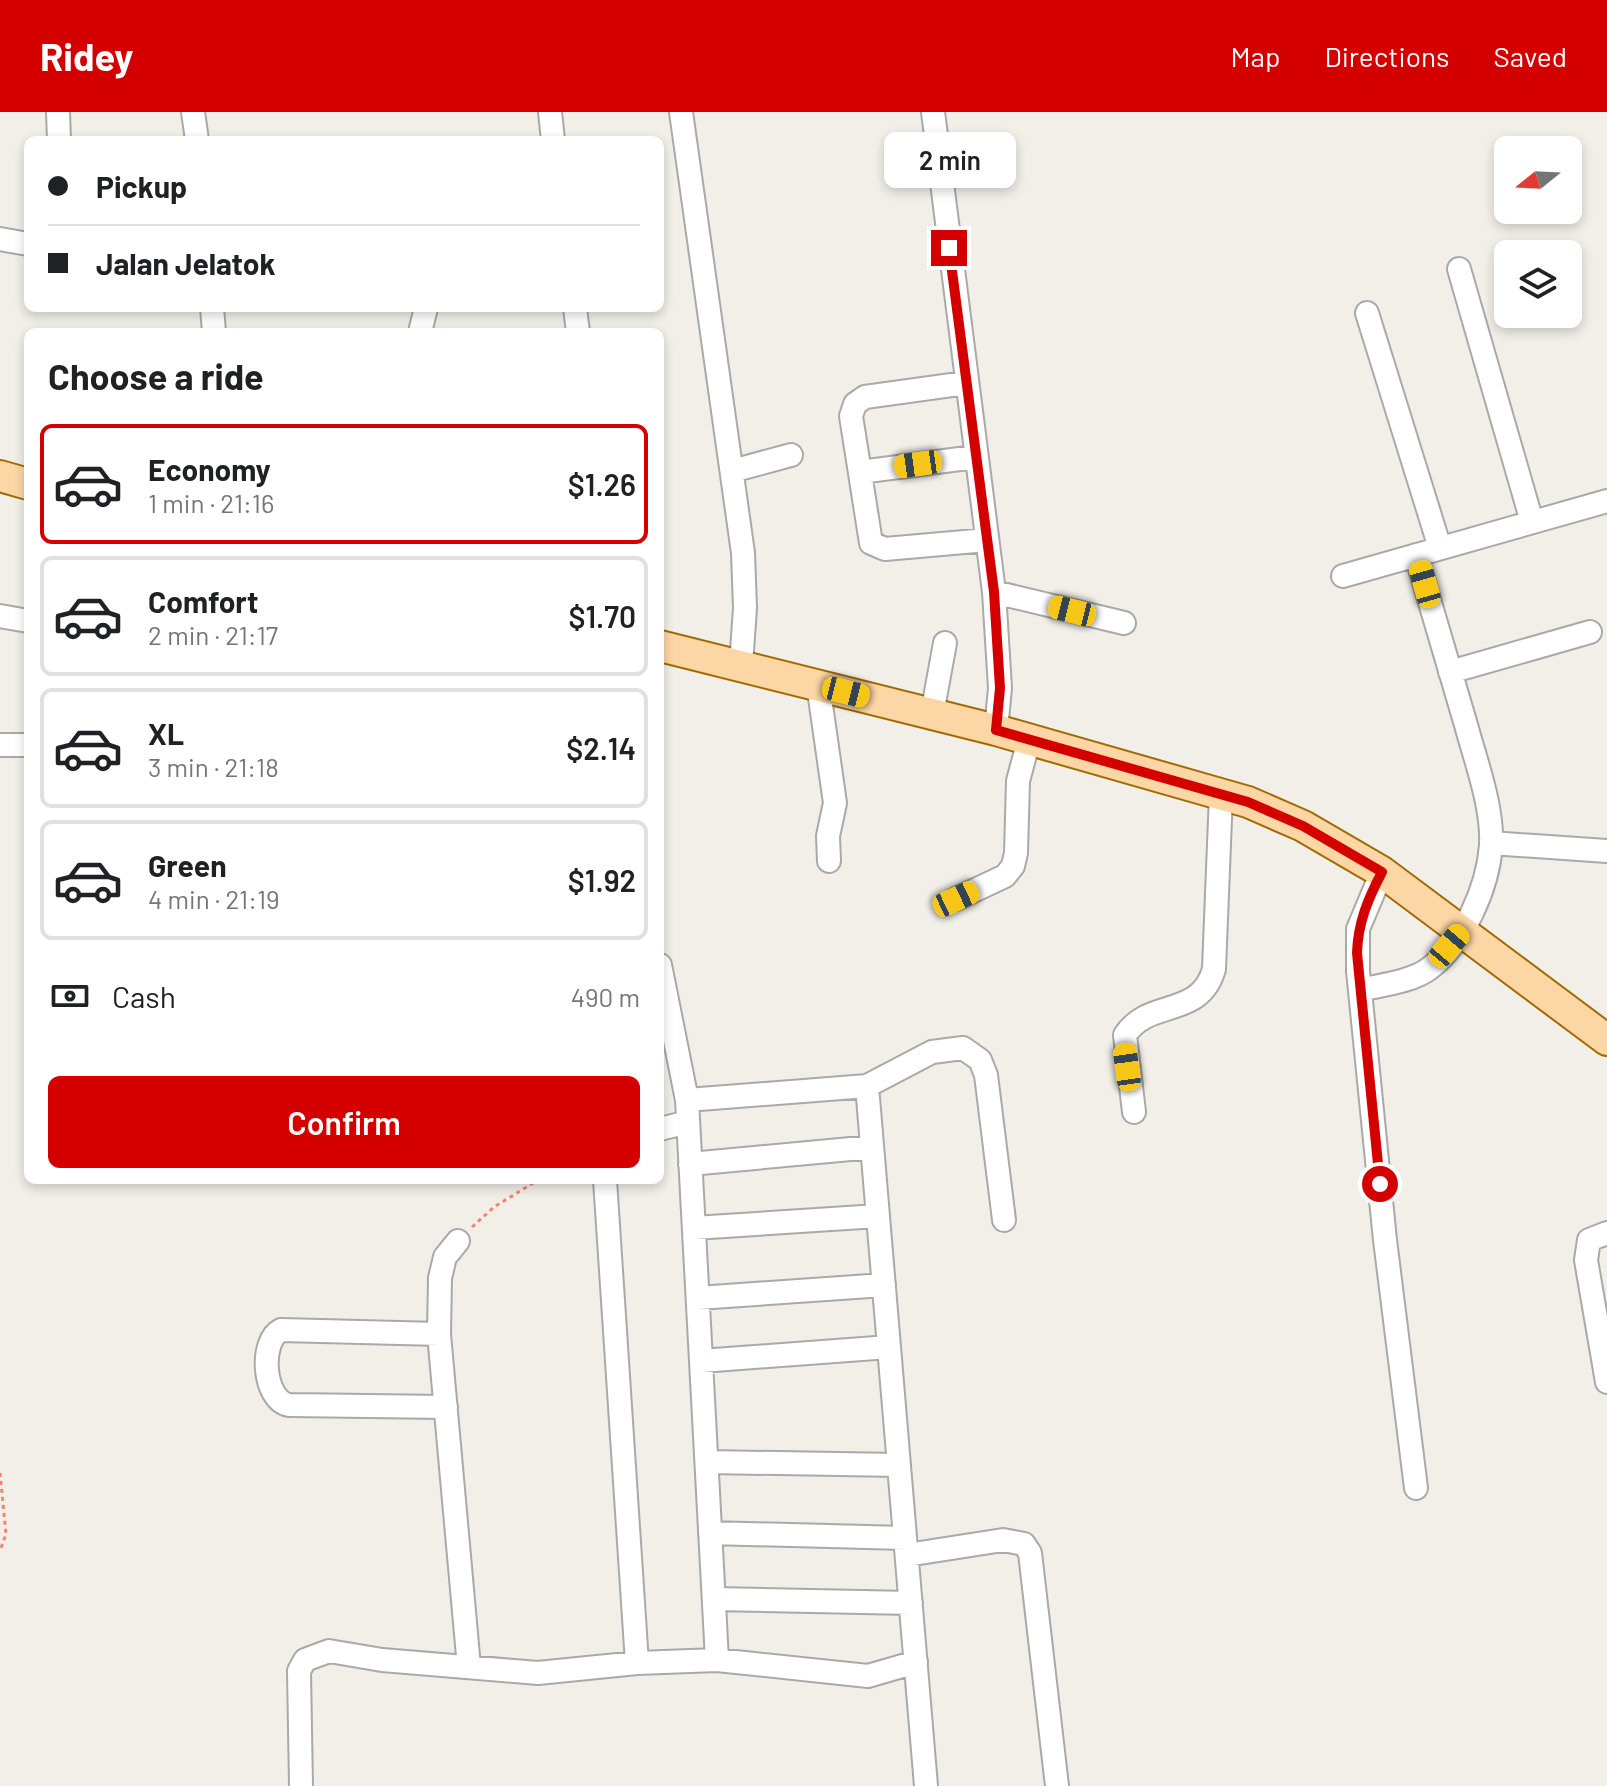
<!DOCTYPE html>
<html lang="en">
<head>
<meta charset="utf-8">
<style>
	:root { --surface:#fff; --page:#f6f6f6; --text:#202124; --muted:#757577; --line:#e0e0e0; --accent:#d40000 }
	body { margin:0; font-family:Barlow,sans-serif; background:var(--page); color:var(--text); height:100vh; display:flex; flex-direction:column; font-size:30px; white-space:nowrap }
	* { box-sizing:border-box; margin:0 }
	p { font-size:26px; color:var(--muted) }
	.icon { flex:none; width:44px; height:44px; fill:none; stroke:currentColor; stroke-width:2; stroke-linecap:round; stroke-linejoin:round }
	.map { position:relative; flex:1; overflow:hidden }
	.drawer { position:absolute; left:24px; top:216px; width:640px; height:856px; display:flex; flex-direction:column; background:var(--surface); border-radius:12px; box-shadow:0 4px 12px #0003 }
	.drawer>* { flex:none }
	.hud { position:absolute; left:24px; top:24px; width:640px; height:176px; border-radius:12px; box-shadow:0 4px 12px #0003; display:grid; align-content:center; height:176px; padding:0 24px; background:var(--surface) }
	.needle { width:52px; rotate:252deg }
	.controls { position:absolute; left:1494px; top:24px; display:grid; gap:16px }
	.controls a { display:grid; place-items:center; width:88px; height:88px; border-radius:12px; background:var(--surface); box-shadow:0 4px 12px #0003; font-size:40px }
	.end { position:absolute; width:36px; height:36px; margin:-18px; border:10px solid #d40000; background:#fff; box-shadow:0 0 0 4px #fff }
	.from { border-radius:50% }
	.bubble { position:absolute; height:56px; border-radius:12px; background:var(--surface); box-shadow:0 4px 12px #0003; font-size:26px; font-weight:600; line-height:56px; text-align:center }
	.car { position:absolute; width:24px; height:48px; margin:-24px -12px; border-radius:10px; box-shadow:0 0 6px 2px #0007; background:linear-gradient(#f5c518 24%,#345 0 40%,#f5c518 0 76%,#345 0 86%,#f5c518 0) }
	.hud b { display:flex; align-items:center; gap:28px; height:76px; font-size:30px }
	.hud b+b { border-top:2px solid var(--line) }
	.hud i { width:20px; height:20px; background:var(--text) }
	ul { padding:0; list-style:none }
	li { display:flex; align-items:center; gap:24px; height:120px; margin:0 16px 12px; padding:0 8px; border:4px solid var(--line); border-radius:12px }
	li div { flex:1 }
	li b { display:block; font-size:30px }
	li em { font-style:normal; font-weight:600 }
	li.on { border-color:var(--accent) }
	li>.icon { width:72px; height:72px; stroke-width:1.5 }
	h2 { padding:0 24px; font-size:36px; line-height:96px }
	.pay { display:flex; align-items:center; gap:20px; height:88px; padding:0 24px; font-size:30px }
	.pay p { margin-inline-start:auto }
	.action { display:flex; gap:16px; margin-top:auto; padding:16px 24px }
	.action a { flex:1; height:92px; border-radius:12px; background:var(--accent); color:#fff; font-size:32px; font-weight:600; line-height:92px; text-align:center }
	header { display:flex; align-items:center; gap:48px; box-sizing:border-box; height:112px; padding:0 40px; background:var(--accent); color:#fff }
	header strong { font-size:38px }
	nav { display:flex; gap:44px; margin-inline-start:auto; font-size:28px }
	.map>svg:first-child { display:block }
	.lines { fill:none; stroke-linecap:round; stroke-linejoin:round }
	.minor-casing { stroke:#a9a9a9; stroke-width:26 }
	.major-casing { stroke:#a06b00; stroke-width:34 }
	.path { stroke:#fa8072; stroke-width:3; stroke-dasharray:4 4; stroke-linecap:butt }
	.minor { stroke:#fff; stroke-width:22 }
	.major { stroke:#fcd6a4; stroke-width:30 }
	.route { stroke:#d40000; stroke-width:10 }
</style>
</head>
<body>
<header>
<strong>Ridey</strong>
<nav><a>Map</a><a>Directions</a><a>Saved</a></nav>
</header>
<div class="map">
<svg width="1607" height="1674" viewBox="0 0 1607 1674">
	<rect width="100%" height="100%" fill="#f2efe9"/>
	<g class="lines">
		<defs>
			<path id="minor" d="M 58,0 L 59,28
				M 193,0 L 197,28
				M 550,0 L 553,28
				M 681,0 L 743,441 L 745,496 L 741,553
				M 933,0 L 994,480 L 1000,576 L 996,618
				M 0,127 L 28,132
				M 1459,157 L 1532,410
				M 212,196 L 214,220
				M 575,196 L 578,220
				M 1367,201 L 1440,436
				M 420,220 L 426,196
				M 966,271 L 865,285 L 855,292 L 851,304 L 871,431 L 885,437 L 987,428
				M 732,359 L 791,343
				M 860,360 L 975,345
				M 1343,464 L 1607,389
				M 994,480 L 1124,511
				M 0,504 L 28,509
				M 1450,560 L 1590,520
				M 818,572 L 835,691 L 828,724 L 829,749
				M 932,602 L 945,531
				M 0,633 L 28,633
				M 1491,731 L 1607,739
				M 1382,760 L 1358,817 L 1358,859 L 1385,1128 L 1416,1376
				M 956,787 L 1005,764 L 1013,754 L 1016,741 L 1018,669 L 1029,628
				M 660,853 L 687,988 L 717,1548
				M 1360,878 C 1381,873 1412,870 1430,856 C 1464,830 1488,775 1491,733 C 1493,695 1476,650 1466,613 C 1449,556 1433,500 1416,443
				M 867,974 L 926,1674
				M 687,988 L 867,974 L 932,940 L 963,936 L 980,948 L 986,963 L 1004,1108
				M 1134,1000 L 1125,923 C 1149,886 1200,907 1214,857 L 1221,682
				M 660,1017 L 688,1010
				M 690,1052 L 872,1035
				M 605,1068 L 637,1551
				M 694,1116 L 878,1104
				M 1607,1121 L 1589,1128 L 1586,1148 L 1607,1270
				M 458,1129 L 445,1145 L 440,1166 L 439,1222 L 469,1555
				M 698,1186 L 884,1173
				M 439,1222 L 281,1218 C 259,1229 263,1288 289,1293 L 446,1295
				M 701,1249 L 889,1235
				M 707,1350 L 899,1353
				M 710,1421 L 905,1426
				M 907,1443 L 1003,1428 L 1024,1432 L 1030,1441 L 1057,1674
				M 714,1487 L 911,1491
				M 301,1674 L 299,1559 L 305,1548 L 329,1539 L 382,1548 L 538,1561 L 637,1551 L 717,1548 L 868,1564 L 916,1550"/>
			<path id="major" d="M 0,364 L 28,372
				M 660,534 L 996,618 L 1248,690 L 1303,714 L 1382,760 L 1607,928"/>
		</defs>
		<use href="#minor" class="minor-casing"/>
		<use href="#major" class="major-casing"/>
		<path class="path" d="M 472,1115 L 494,1095 L 538,1068
			M 0,1361 L 6,1422 L 0,1439"/>
		<use href="#minor" class="minor"/>
		<use href="#major" class="major"/>
	</g>
	<g class="lines">
		<path class="route" d="M 949,136 L 994,480 L 1000,576 L 996,618 L 1248,690 L 1303,714 L 1382,760 C 1368,787 1358,810 1357,841 L 1380,1072"/>
	</g>
</svg>
<div class="controls">
<a><svg class="needle" viewBox="-14 -14 28 28"><path d="M0-13l5 13h-10z" fill="#e53935"/><path d="M0 13l5-13h-10z" fill="#757577"/></svg></a>
<a><svg class="icon" aria-label="layers" viewBox="0 0 24 24"><path d="M12 4l9 5-9 5-9-5zM3 14l9 5 9-5"/></svg></a>
</div>
<i class="end from" style="left:1380px;top:1072px"></i>
<i class="end" style="left:949px;top:136px"></i>
<div class="bubble" style="left:884px;top:20px;width:132px">2 min</div>
<i class="car" style="left:918px;top:352px;rotate:262deg"></i>
<i class="car" style="left:1425px;top:472px;rotate:344deg"></i>
<i class="car" style="left:1072px;top:499px;rotate:284deg"></i>
<i class="car" style="left:846px;top:580px;rotate:104deg"></i>
<i class="car" style="left:956px;top:787px;rotate:65deg"></i>
<i class="car" style="left:1449px;top:834px;rotate:40deg"></i>
<i class="car" style="left:1127px;top:955px;rotate:352deg"></i>
<div class="hud">
<b><i class="from"></i>Pickup</b>
<b><i></i>Jalan Jelatok</b>
</div>
<section class="drawer">
<h2>Choose a ride</h2>
<ul>
<li class="on"><svg class="icon" aria-label="car" viewBox="0 0 24 24"><path d="M5 17H2v-5l4-1 3-4h7l3 4 3 1v5h-3M9 17h6M6 11h13"/><circle cx="7" cy="17" r="2"/><circle cx="17" cy="17" r="2"/></svg><div><b>Economy</b><p>1 min · 21:16</p></div><em>$1.26</em></li>
<li><svg class="icon" aria-label="car" viewBox="0 0 24 24"><path d="M5 17H2v-5l4-1 3-4h7l3 4 3 1v5h-3M9 17h6M6 11h13"/><circle cx="7" cy="17" r="2"/><circle cx="17" cy="17" r="2"/></svg><div><b>Comfort</b><p>2 min · 21:17</p></div><em>$1.70</em></li>
<li><svg class="icon" aria-label="car" viewBox="0 0 24 24"><path d="M5 17H2v-5l4-1 3-4h7l3 4 3 1v5h-3M9 17h6M6 11h13"/><circle cx="7" cy="17" r="2"/><circle cx="17" cy="17" r="2"/></svg><div><b>XL</b><p>3 min · 21:18</p></div><em>$2.14</em></li>
<li><svg class="icon" aria-label="car" viewBox="0 0 24 24"><path d="M5 17H2v-5l4-1 3-4h7l3 4 3 1v5h-3M9 17h6M6 11h13"/><circle cx="7" cy="17" r="2"/><circle cx="17" cy="17" r="2"/></svg><div><b>Green</b><p>4 min · 21:19</p></div><em>$1.92</em></li>
</ul>
<div class="pay"><svg class="icon" aria-label="cash" viewBox="0 0 24 24"><path d="M3 7h18v10H3z"/><circle cx="12" cy="12" r="2"/></svg>Cash<p>490 m</p></div>
<div class="action"><a>Confirm</a></div>
</section>
</div>
</body>
</html>
